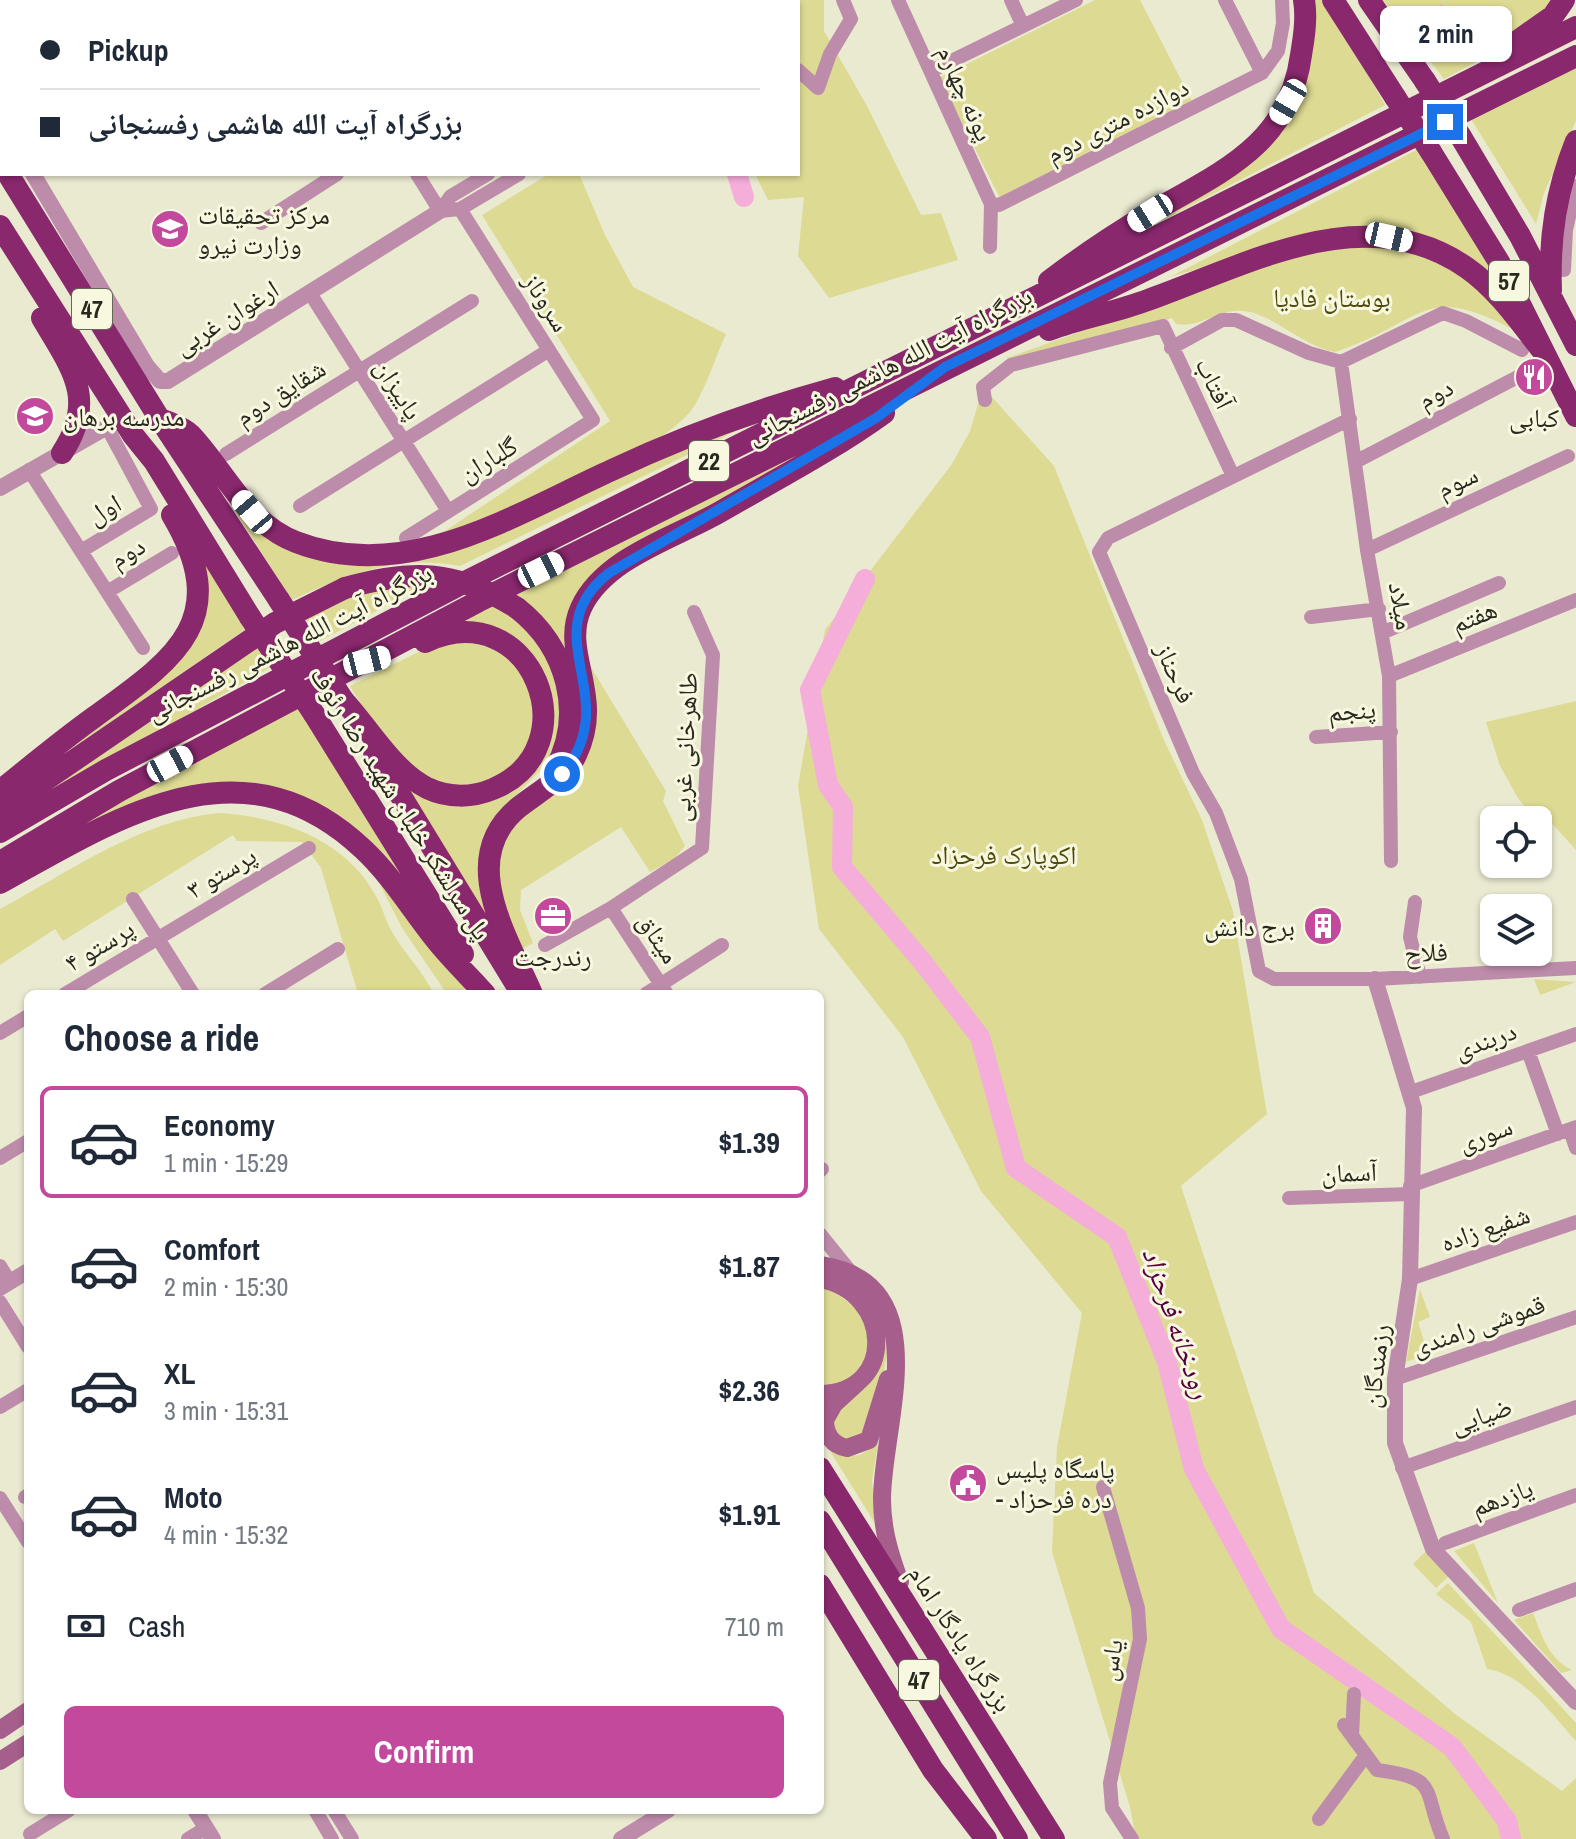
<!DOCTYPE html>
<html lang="en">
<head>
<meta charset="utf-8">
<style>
	:root { --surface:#fff; --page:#f2f2f3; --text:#1f2937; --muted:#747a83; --line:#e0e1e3; --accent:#c3499d }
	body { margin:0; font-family:"Archivo Narrow","Noto Naskh Arabic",sans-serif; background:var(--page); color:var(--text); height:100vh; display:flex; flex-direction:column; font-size:30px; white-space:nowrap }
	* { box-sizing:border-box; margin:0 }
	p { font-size:26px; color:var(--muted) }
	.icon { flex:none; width:44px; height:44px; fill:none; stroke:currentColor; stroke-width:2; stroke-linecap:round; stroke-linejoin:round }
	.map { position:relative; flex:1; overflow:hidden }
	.details { position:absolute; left:24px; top:990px; width:800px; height:824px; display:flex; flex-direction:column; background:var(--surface); border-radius:12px; box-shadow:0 2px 6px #0004 }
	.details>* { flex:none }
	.banner { position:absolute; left:0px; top:0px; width:800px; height:176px; box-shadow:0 2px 6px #0004; display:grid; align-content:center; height:176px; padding:0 40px; background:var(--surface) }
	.tools { position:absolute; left:1480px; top:806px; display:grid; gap:16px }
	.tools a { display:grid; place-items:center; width:72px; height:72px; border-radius:12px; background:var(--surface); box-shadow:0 2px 6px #0004; font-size:40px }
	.end { position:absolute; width:36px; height:36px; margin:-18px; border:10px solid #1a73e8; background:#fff; box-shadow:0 0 0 4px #fff }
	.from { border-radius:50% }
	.bubble { position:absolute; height:56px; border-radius:12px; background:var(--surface); box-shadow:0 2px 6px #0004; font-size:26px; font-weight:800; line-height:56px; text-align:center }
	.car { position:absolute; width:24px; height:48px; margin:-24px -12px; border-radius:10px; box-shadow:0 0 6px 2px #0007; background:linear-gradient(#fff 24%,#345 0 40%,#fff 0 76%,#345 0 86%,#fff 0) }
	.banner b { display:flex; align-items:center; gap:28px; height:76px; font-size:30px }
	.banner b+b { border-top:2px solid var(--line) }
	.banner i { width:20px; height:20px; background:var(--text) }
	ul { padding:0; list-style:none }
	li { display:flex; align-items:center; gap:24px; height:112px; margin:0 16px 12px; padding:0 24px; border:4px solid transparent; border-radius:12px }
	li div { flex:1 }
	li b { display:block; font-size:30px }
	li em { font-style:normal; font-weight:800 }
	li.selected { border-color:var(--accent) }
	li>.icon { width:72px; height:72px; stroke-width:1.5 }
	h2 { padding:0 40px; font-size:36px; line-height:96px }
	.pay { display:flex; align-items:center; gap:20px; height:88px; padding:0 40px; font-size:30px }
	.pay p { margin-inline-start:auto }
	.cta { display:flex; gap:16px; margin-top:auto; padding:16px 40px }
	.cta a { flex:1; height:92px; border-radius:12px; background:var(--accent); color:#fff; font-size:32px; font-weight:800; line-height:92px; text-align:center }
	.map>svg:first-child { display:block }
	.green { fill:#ddda94 }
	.water { fill:#f5adda }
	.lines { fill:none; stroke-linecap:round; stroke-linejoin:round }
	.river { stroke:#f5adda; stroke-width:20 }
	.minor { stroke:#be8cab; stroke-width:14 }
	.tertiary { stroke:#be8cab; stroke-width:16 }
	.secondary { stroke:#a65e8c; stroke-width:18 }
	.trunk { stroke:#8a286e; stroke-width:22 }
	.trunk-bridge { stroke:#8a286e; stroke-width:22 }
	.route { stroke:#1a73e8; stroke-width:10 }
	.labels { text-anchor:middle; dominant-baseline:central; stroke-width:6; stroke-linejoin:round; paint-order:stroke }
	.shield { fill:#f8f7df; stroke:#666659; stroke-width:2 }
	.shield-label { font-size:24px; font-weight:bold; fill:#28281f }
	.street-label { font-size:26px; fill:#28281f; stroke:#f8f7df }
	.poi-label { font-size:26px; fill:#28281f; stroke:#f8f7df; text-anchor:start }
	.park-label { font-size:26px; fill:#4d4a0b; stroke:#f8f7df }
	.water-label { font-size:28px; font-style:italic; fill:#570041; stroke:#f8f7df }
</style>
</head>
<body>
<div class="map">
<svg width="1576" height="1839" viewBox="0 0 1576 1839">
	<rect width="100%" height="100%" fill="#eaead1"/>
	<path class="green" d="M 641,0 L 824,0 L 824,31 L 867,106 L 921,215 L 941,213 L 958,260 L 829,298 L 798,256 L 804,197 L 768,200 L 755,174 L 798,174 L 798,2 Z
		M 1095,0 L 1140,0 L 1192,101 L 1000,198 L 939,78 Z
		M 1311,0 L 1326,0 L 1385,105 L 1084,261 L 1264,147 Z
		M 1383,0 L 1560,0 L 1508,45 L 1444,79 Z
		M 1576,65 L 1576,121 L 1544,193 L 1536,224 L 1471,119 Z
		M 1420,148 L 1520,315 L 1397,229 L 1335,228 L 1170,277 Z
		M 549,174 L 579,174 L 605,235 L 633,287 L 726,334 C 716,355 704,395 690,412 C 646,463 499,511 433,539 L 610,421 L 482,215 Z
		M 1409,246 L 1464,273 L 1523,335 C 1421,278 1427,322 1335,352 C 1302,346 1272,313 1243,311 C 1218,309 1199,329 1176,324 L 1172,318 L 1011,365 L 1007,358 L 1316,247 Z
		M 983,387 L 1054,466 L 1163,738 L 1202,820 L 1233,911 L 1267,1114 L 1181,1186 L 1314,1593 L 1455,1714 L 1562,1791 L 1576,1778 L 1576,1839 L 1136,1839 L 1130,1807 L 1052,1552 L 1057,1447 L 1082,1313 L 981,1191 L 903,1037 L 819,929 L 798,786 L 825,630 L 952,464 L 970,431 Z
		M 793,403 L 460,566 C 397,554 348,574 292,600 L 190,441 L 267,531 L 386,558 L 704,434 Z
		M 845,428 L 595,570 L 570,606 L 575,702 L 511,591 Z
		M 185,530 L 246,629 L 0,798 L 189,643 Z
		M 440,577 L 320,641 L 300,611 L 346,591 Z
		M 493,597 L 524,620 L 560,681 L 558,736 L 546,765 L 504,807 L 490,828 L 512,960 L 383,754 L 431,794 L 521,778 L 544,680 L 455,627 Z
		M 451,636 L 508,650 L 536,693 C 534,707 533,743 526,754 C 506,788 448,800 417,775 C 389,751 369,717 350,686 Z
		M 253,638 L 271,667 L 0,822 Z
		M 583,654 L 666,791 L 663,801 L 685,846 L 674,859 L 650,872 L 621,827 L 521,890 L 520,910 L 533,943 L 520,950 L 496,879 L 503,833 L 549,794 Z
		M 1576,701 L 1576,850 L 1548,819 L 1529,812 L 1518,798 L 1500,766 L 1486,722 Z
		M 298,708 L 442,941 L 360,840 L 221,788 L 0,871 L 97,813 Z
		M 220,813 C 281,817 347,840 377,898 C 383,909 386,922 392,932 C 405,954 423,972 434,994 L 358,994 L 321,868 L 302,842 L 237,841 L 233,835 L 63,941 L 55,929 L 0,965 L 0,909 C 69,872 140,820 220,813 Z
		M 375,875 L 470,988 L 447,994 L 402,928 Z
		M 1534,979 L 1576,982 L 1540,995 Z
		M 820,1285 L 828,1286 L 865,1316 L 870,1356 L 851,1380 L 820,1390 Z
		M 1420,1289 L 1430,1317 L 1418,1322 L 1428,1354 L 1406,1362 Z
		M 881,1344 L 889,1345 L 875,1416 L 856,1444 L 833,1435 L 832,1412 Z
		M 820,1435 L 846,1456 L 860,1455 L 878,1444 L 872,1481 L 876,1525 Z
		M 1474,1543 L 1498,1603 L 1454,1551 Z
		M 1425,1552 L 1449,1576 L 1436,1588 L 1413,1564 Z
		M 1448,1583 L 1576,1723 L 1576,1741 C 1551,1714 1525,1675 1487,1669 L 1471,1622 L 1436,1594 Z
		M 1533,1613 C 1542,1636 1549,1659 1572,1670 L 1561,1673 L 1514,1620 Z"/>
	<path class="water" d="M 1440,4 L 1457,14 L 1487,15 L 1492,22 L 1488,31 L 1473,29 L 1465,18 L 1437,16 Z"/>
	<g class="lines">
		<path class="river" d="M 637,0 L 638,2
			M 737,174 L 744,197
			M 865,579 L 810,690 L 828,785 L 843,807 L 842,867 L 921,960 L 980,1037 L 1016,1168 L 1117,1237 L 1167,1362 L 1194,1469 L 1281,1629 L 1452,1747 L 1507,1821 L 1511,1839"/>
		<path class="minor" d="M 898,0 L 991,204
			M 1011,0 L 1023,26
			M 1225,0 L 1262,73
			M 304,2 L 307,0
			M 798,70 L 818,88 L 830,54 L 851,19 L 843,0
			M 931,71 L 1076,0
			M 417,174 L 440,211
			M 991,204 L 999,205 L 1262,73 L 1278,51 L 1283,23 L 1282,0
			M 440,211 L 460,209 L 519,174
			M 440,211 L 451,196 L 488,174
			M 261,223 L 337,174
			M 990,247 L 991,204
			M 1564,270 L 1566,230 L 1576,186
			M 310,293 L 448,511
			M 1171,348 L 1222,320 L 1236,320 L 1309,353 L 1341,362
			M 1341,362 L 1367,550 L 1389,676 L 1391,861
			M 1341,362 L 1443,313 L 1466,321 L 1522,350
			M 985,400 L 983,387 L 1011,365 L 1163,326 L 1233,476
			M 1350,419 L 1108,538 L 1099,552 L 1193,773 L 1216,813 L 1241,879 L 1259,971 L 1274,979 L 1375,979 L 1576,968
			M 226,454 L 472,301
			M 1357,461 L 1535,368
			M 29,470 L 143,648
			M 300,506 L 549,350
			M 406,538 L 593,420 L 460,209
			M 1367,550 L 1568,456
			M 81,551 L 151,509 L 107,427
			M 107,592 L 172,553
			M 1311,617 L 1379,609
			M 1384,632 L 1499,583
			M 1389,676 L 1576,600
			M 1316,737 L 1391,732
			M 133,899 L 193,994
			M 1415,902 L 1410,937 L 1420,977
			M 611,908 L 667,994
			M 545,945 L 611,908 L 702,848 L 713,655 L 694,612
			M 65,994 L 309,848
			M 265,994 L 338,949
			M 646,994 L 722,945
			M 0,1033 L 28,1016
			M 1528,1051 L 1558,1134
			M 1411,1092 L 1576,1034
			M 1570,1130 L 1576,1148
			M 0,1158 L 28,1141
			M 820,1171 L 822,1169
			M 1410,1186 L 1576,1127
			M 1289,1198 L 1410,1194
			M 820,1234 L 854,1276
			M 0,1266 L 10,1282
			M 1410,1279 L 1576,1222
			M 0,1302 L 28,1347
			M 1395,1379 L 1576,1317
			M 0,1407 L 28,1390
			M 1402,1468 L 1576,1407
			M 1103,1487 L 1138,1608 L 1140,1639 L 1110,1783 L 1112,1808 L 1132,1839
			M 25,1497 L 28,1495
			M 0,1498 L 28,1542
			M 1445,1543 L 1576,1495
			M 1519,1610 L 1576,1589
			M 1344,1725 L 1377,1770 C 1441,1778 1422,1790 1443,1839
			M 1352,1736 L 1354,1694
			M 315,1810 L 332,1839
			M 334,1810 L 352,1839
			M 1319,1819 L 1366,1755
			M 30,1834 L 69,1810
			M 188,1839 L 206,1828"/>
		<path class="tertiary" d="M 0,120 L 2,123
			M 33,174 L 147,366 L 160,381 L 168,381 L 440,211
			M 0,488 L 107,427
			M 1375,979 L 1414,1108 L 1410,1279 L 1395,1379 L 1395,1443 L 1433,1549 L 1576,1702
			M 0,1288 L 28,1271
			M 195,1810 L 213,1839
			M 621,1839 L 668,1810"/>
		<path class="secondary" d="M 820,1265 C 940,1282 882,1424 882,1499 C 882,1529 890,1555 900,1582
			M 820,1279 C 892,1292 898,1393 820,1394
			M 857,1383 L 834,1404 L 825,1420 C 825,1435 832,1445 847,1448 L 869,1440 L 888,1379
			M 0,1730 L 28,1711
			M 0,1761 L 28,1743"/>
		<path class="trunk" d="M 1333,0 L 1395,97
			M 1369,0 L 1425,81
			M 1502,52 L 1553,16 L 1564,0
			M 1461,137 L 1520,236 L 1576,345
			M 1431,152 L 1499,262 L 1576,416
			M 8,174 L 159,418 L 279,600
			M 0,226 L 133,435 L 154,461 L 250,617
			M 1049,281 C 1082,256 1116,233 1152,212 C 1221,172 1289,145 1301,55 C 1304,37 1307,18 1304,0
			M 1551,291 C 1549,237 1556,191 1576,141
			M 42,318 C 71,368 98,398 62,453
			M 1049,330 C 1081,318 1116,312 1148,300 C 1249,264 1366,197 1467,268 C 1497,289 1519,321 1541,349
			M 159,418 C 169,423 183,427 191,435 C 225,471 246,523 296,542 C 407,585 515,514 612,470 C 684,436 759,409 835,388
			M 517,608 C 567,647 587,715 553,773
			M 343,700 C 369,728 392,770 427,788 C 448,798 472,798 493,789 C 592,748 532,592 425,642
			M 314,714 L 463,954
			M 374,752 L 517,986
			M 0,791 C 31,766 61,741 93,718 C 173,660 235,621 172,515
			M 0,811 L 275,623 L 345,588
			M 0,832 L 106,770 L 463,583 L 1576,27
			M 0,862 L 119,791 L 479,601 L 1576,56
			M 0,883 C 117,818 242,735 363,849 C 391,875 412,910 436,940 C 451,959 469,976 485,994
			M 532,994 C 507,936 456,858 519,807 C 538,792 566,777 576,755 C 605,695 560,654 581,608 C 604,558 674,538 718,513 C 773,481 833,450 884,413
			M 820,1468 L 1054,1839
			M 820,1521 L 1017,1839
			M 820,1585 L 933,1770 L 986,1839"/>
		<path class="trunk-bridge" d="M 1425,81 L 1461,137
			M 1395,97 L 1431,152
			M 345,588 C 413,569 456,570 517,608
			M 279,600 L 343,700
			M 250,617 L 314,714"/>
	</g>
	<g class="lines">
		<path class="route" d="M 562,774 C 627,699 531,634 609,573 L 876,418 L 945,367 L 1445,122"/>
	</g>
	<defs>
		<symbol id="university-disc" viewBox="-11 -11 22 22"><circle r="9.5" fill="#c3499d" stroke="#f8f7df"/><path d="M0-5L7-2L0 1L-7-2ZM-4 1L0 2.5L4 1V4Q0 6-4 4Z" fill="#fff"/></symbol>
		<symbol id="restaurant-disc" viewBox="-11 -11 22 22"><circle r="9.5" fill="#c3499d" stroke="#f8f7df"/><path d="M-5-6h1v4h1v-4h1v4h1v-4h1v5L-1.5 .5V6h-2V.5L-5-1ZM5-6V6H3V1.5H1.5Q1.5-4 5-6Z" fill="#fff"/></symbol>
		<symbol id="school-disc" viewBox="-11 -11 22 22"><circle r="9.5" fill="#c3499d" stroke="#f8f7df"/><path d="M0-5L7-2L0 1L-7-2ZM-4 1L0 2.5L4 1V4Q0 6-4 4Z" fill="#fff"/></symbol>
		<symbol id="office-disc" viewBox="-11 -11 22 22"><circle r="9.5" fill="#c3499d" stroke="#f8f7df"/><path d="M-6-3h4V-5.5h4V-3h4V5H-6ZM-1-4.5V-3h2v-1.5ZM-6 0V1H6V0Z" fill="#fff"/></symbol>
		<symbol id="building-disc" viewBox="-11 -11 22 22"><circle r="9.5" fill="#c3499d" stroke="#f8f7df"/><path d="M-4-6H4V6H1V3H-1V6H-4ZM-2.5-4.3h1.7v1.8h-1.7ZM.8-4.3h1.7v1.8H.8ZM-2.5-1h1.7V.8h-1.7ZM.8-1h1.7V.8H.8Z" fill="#fff"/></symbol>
		<symbol id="civic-disc" viewBox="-11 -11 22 22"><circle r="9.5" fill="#c3499d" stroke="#f8f7df"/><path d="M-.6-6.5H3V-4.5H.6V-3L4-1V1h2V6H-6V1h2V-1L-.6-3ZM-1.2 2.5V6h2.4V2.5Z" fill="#fff"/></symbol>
	</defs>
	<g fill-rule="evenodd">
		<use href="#university-disc" x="148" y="207" width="44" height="44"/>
		<use href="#restaurant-disc" x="1512" y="355" width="44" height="44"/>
		<use href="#school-disc" x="13" y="394" width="44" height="44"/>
		<use href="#office-disc" x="531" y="894" width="44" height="44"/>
		<use href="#building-disc" x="1301" y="904" width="44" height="44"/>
		<use href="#civic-disc" x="946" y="1461" width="44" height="44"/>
	</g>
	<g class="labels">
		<g class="shield">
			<rect x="1489" y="261" width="40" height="40" rx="6"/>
			<rect x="72" y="289" width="40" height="40" rx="6"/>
			<rect x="689" y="441" width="40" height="40" rx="6"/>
			<rect x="899" y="1660" width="40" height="40" rx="6"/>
		</g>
		<g class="shield-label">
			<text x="1509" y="281">57</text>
			<text x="92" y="309">47</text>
			<text x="709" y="461">22</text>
			<text x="919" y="1680">47</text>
		</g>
		<g class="street-label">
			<text transform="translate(966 93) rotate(66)">پونه چهارم</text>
			<text transform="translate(1117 120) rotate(-27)">دوازده متری دوم</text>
			<text transform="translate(547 302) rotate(58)">سروناز</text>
			<text transform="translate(226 317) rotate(-32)">ارغوان غربی</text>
			<text transform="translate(889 365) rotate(-27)">بزرگراه آیت الله هاشمی رفسنجانی</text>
			<text transform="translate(1215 383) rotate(64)">آفتاب</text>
			<text transform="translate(399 389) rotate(58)">پاییزان</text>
			<text transform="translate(280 392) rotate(-32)">شقایق دوم</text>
			<text transform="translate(1435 393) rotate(-28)">دوم</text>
			<text transform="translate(488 459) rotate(-31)">گلباران</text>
			<text transform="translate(1457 481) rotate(-25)">سوم</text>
			<text transform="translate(104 509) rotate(-30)">اول</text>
			<text transform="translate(127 552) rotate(-31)">دوم</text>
			<text transform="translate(1402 606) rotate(80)">میلاد</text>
			<text transform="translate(1474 616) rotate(-22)">هفتم</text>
			<text transform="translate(289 642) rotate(-27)">بزرگراه آیت الله هاشمی رفسنجانی</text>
			<text transform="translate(1176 673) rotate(67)">فرحناز</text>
			<text transform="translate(1352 710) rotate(-4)">پنجم</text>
			<text transform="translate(684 747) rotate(-87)">طاهرخانی غربی</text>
			<text transform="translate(401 803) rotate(58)">پل سرلشکر خلبان شهید رضا رئوف</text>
			<text transform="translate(221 872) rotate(-31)">پرستو ۳</text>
			<text transform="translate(659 938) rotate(57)">میثاق</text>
			<text transform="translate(99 945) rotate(-31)">پرستو ۴</text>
			<text transform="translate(1426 952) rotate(-3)">فلاح</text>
			<text transform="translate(1485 1040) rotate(-20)">دربندی</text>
			<text transform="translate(1485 1134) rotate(-20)">سوری</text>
			<text transform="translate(1349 1172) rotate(-2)">آسمان</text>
			<text transform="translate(1485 1228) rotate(-19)">شفیع زاده</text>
			<text transform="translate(1478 1325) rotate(-19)">قموشی رامندی</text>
			<text transform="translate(1375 1366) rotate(-83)">رزمندگان</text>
			<text transform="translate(1481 1415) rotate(-19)">ضیایی</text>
			<text transform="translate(1502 1497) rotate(-20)">یازدهم</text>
			<text transform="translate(961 1638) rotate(57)">بزرگراه یادگار امام</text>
			<text transform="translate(1110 1660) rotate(-80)">یاس</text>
		</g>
		<g class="poi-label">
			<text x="198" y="214">مرکز تحقیقات<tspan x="198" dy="30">وزارت نیرو</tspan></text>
			<text x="63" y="416">مدرسه برهان</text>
			<text x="1534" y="417" text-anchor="middle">کبابی</text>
			<text x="1295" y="926" text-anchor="end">برج دانش</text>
			<text x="553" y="956" text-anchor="middle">رندرجت</text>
			<text x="996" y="1468">پاسگاه پلیس<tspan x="996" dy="30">- دره فرحزاد</tspan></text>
		</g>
		<g class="park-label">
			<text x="1332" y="297">بوستان فادیا</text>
			<text x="1004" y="854">اکوپارک فرحزاد</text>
		</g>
		<g class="water-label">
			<text transform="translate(1177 1323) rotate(71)">رودخانه فرحزاد</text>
		</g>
	</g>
</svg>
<div class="tools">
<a><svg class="icon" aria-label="locate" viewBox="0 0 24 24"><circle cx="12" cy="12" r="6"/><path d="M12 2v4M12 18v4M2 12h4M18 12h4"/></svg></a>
<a><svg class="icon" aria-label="layers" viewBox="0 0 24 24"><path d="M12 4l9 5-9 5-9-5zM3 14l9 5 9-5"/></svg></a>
</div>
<i class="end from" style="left:562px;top:774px"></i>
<i class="end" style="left:1445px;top:122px"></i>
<div class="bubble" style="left:1380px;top:6px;width:132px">2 min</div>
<i class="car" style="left:1288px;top:102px;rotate:210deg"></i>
<i class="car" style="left:1150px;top:213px;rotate:238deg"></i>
<i class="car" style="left:1389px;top:237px;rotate:103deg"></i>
<i class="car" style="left:252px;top:512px;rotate:320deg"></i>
<i class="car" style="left:541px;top:570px;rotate:64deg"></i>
<i class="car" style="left:367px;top:661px;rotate:76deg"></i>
<i class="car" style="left:170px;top:764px;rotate:62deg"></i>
<div class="banner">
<b><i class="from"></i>Pickup</b>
<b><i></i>بزرگراه آیت الله هاشمی رفسنجانی</b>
</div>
<section class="details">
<h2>Choose a ride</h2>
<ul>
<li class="selected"><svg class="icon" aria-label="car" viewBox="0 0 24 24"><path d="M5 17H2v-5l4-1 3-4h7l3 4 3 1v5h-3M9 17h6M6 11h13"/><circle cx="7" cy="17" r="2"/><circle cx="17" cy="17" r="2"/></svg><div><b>Economy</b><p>1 min · 15:29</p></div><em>$1.39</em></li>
<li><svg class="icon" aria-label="car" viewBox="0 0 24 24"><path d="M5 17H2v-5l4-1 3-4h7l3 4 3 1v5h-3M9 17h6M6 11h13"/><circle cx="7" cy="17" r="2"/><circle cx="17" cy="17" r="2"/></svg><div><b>Comfort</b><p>2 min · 15:30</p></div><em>$1.87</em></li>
<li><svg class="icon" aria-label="car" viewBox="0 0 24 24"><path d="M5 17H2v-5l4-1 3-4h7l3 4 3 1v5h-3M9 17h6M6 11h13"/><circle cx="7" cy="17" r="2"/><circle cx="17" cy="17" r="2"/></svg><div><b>XL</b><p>3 min · 15:31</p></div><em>$2.36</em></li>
<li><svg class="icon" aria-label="car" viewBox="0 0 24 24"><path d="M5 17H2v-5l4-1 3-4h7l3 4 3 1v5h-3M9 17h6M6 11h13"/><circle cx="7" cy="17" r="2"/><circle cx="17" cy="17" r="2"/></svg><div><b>Moto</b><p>4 min · 15:32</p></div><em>$1.91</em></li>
</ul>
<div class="pay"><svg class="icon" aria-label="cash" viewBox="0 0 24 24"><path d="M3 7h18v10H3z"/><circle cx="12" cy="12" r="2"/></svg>Cash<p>710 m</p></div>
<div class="cta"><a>Confirm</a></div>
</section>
</div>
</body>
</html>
